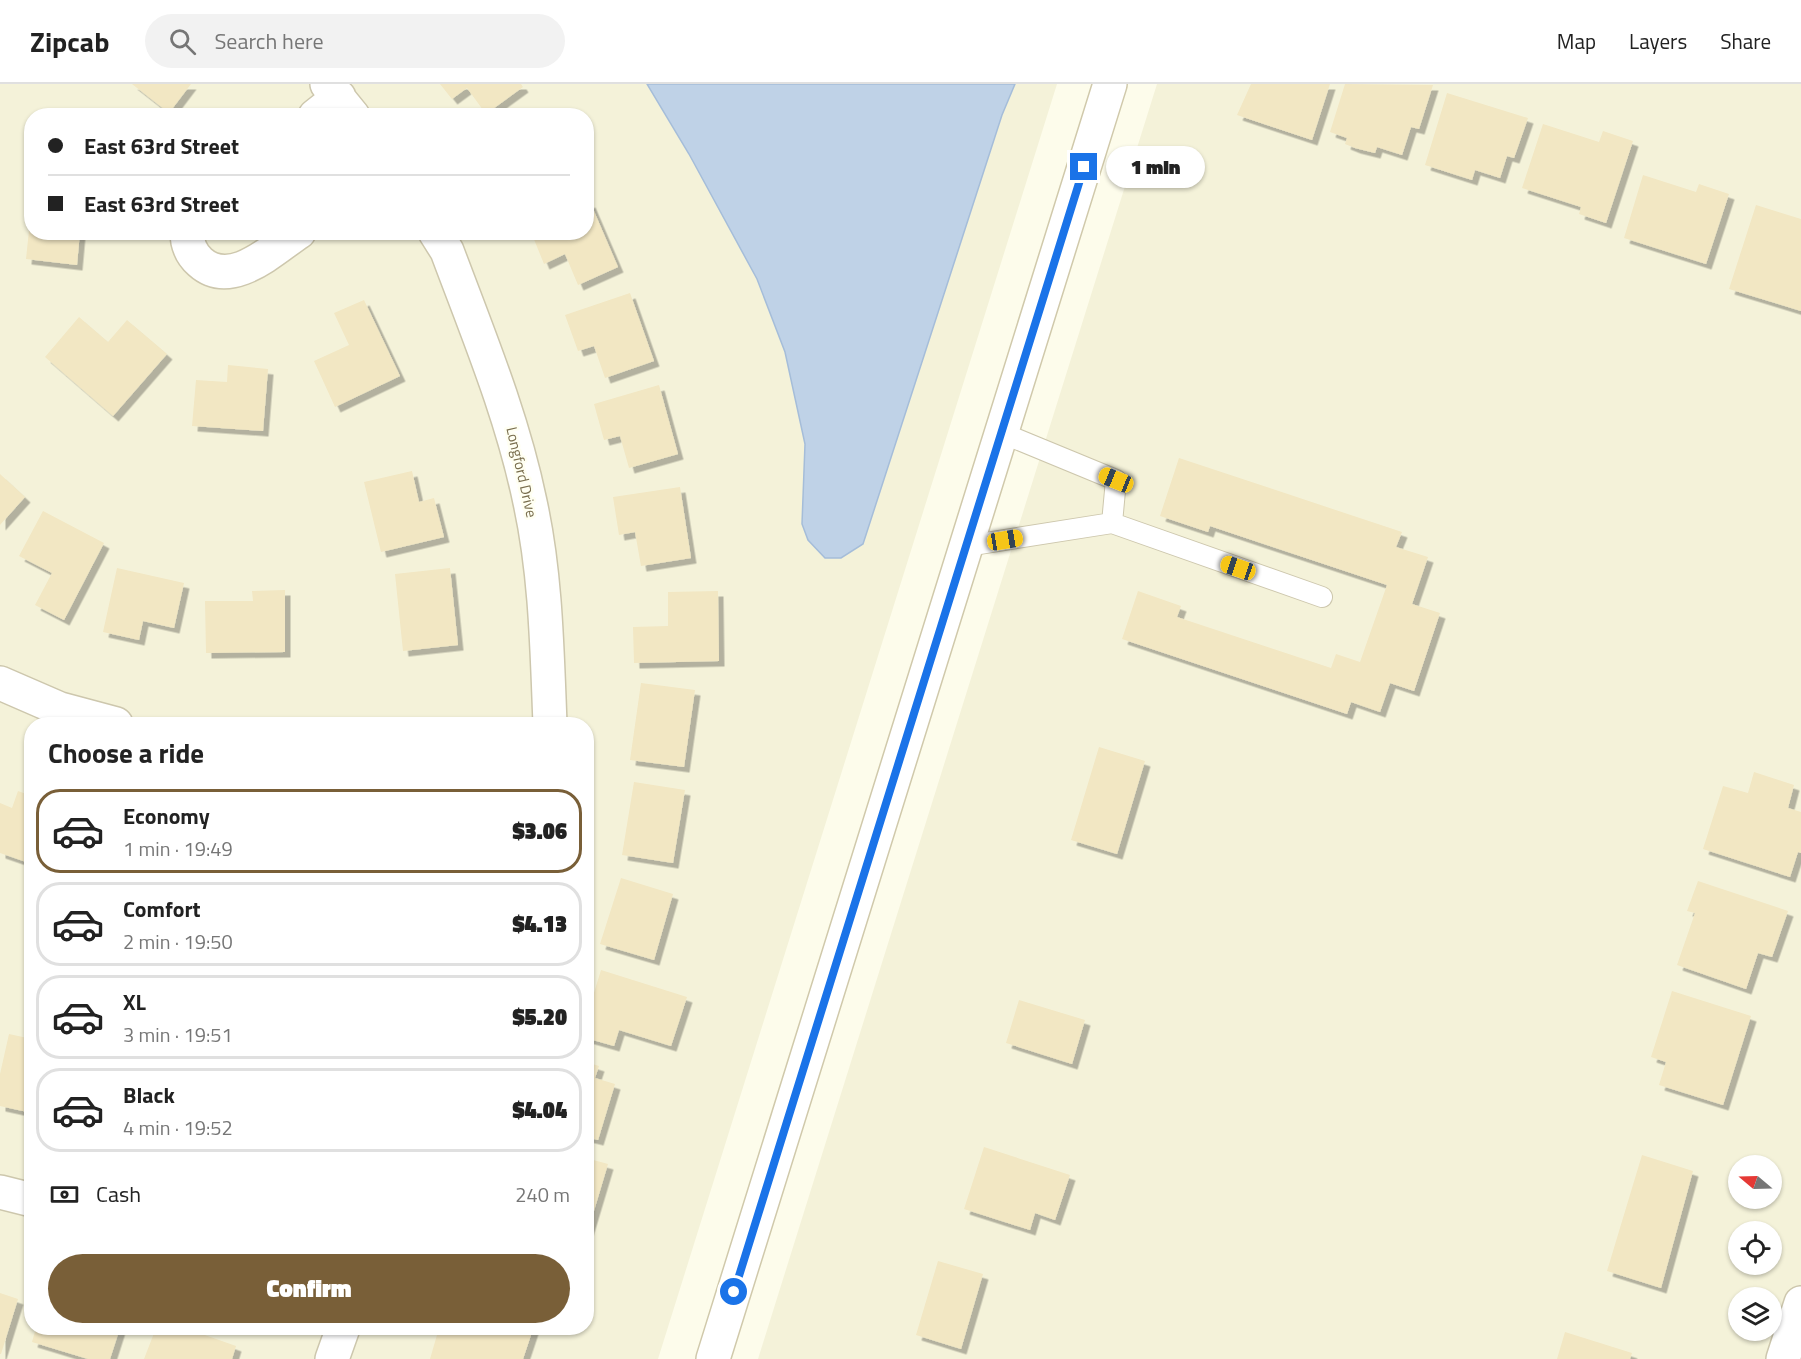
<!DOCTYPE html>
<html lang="en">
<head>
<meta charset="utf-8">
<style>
	:root { --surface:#fff; --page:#f2f2f2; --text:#222; --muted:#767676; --line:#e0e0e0; --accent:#795f38 }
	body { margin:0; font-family:"Titillium Web",sans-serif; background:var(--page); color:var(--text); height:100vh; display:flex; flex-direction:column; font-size:22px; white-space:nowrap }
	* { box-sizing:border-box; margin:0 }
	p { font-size:20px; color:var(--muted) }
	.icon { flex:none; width:33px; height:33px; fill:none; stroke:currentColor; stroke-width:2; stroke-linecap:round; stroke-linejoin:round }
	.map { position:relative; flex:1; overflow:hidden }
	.drawer { position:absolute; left:24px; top:633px; width:570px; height:618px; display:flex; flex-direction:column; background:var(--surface); border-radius:24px; box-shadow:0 2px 4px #0004 }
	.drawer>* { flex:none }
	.guide { position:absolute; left:24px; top:24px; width:570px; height:132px; border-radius:24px; box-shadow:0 2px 4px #0004; display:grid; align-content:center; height:132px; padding:0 24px; background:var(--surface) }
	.needle { width:39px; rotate:289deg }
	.buttons { position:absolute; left:1728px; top:1071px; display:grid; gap:12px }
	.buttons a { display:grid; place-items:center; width:54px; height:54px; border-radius:50%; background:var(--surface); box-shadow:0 2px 4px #0004; font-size:30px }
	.end { position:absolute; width:27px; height:27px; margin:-14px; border:8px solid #1a73e8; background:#fff; box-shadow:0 0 0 3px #fff }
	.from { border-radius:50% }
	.bubble { position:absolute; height:42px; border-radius:21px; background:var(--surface); box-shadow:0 2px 4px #0004; font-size:20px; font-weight:800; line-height:42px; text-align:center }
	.car { position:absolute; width:18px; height:36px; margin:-18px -9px; border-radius:8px; box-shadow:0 0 4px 2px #0007; background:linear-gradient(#f5c518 24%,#345 0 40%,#f5c518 0 76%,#345 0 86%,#f5c518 0) }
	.guide b { display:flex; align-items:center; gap:21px; height:57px; font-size:22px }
	.guide b+b { border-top:2px solid var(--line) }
	.guide i { width:15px; height:15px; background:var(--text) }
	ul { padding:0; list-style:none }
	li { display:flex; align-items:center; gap:18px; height:84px; margin:0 12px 9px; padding:0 12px; border:3px solid var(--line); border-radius:24px }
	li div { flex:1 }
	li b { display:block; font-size:22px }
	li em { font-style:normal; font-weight:800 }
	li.current { border-color:var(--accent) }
	li>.icon { width:54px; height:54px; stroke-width:1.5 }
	h2 { padding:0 24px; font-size:27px; line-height:72px }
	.pay { display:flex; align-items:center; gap:15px; height:66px; padding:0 24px; font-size:22px }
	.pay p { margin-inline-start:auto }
	.cta { display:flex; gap:12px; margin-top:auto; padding:12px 24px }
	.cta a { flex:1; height:69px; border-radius:36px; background:var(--accent); color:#fff; font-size:24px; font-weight:800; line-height:69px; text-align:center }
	header { display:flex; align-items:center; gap:36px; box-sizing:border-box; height:84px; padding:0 30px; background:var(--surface); border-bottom:2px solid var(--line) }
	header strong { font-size:28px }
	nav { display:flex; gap:33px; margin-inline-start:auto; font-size:21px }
	.search { width:420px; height:54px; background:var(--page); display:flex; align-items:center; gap:15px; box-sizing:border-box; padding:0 21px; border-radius:33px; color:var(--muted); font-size:22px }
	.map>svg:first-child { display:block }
	.residential { fill:#f4f2d9; fill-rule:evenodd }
	.water { fill:#bfd2e7; stroke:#a5bdd9; stroke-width:1.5 }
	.building { fill:#f2e7c3; filter:url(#shadow) }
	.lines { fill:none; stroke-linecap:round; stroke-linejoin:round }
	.lane-casing { stroke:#cdc7ad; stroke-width:22 }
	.street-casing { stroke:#cdc7ad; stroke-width:36 }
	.secondary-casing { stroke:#d0c9ab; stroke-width:36 }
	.lane { stroke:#fff; stroke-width:20 }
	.street { stroke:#fff; stroke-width:33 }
	.secondary { stroke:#fff; stroke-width:33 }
	.route { stroke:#1a73e8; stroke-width:8 }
	.labels { text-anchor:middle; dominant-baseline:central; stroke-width:5; stroke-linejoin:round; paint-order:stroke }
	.street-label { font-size:15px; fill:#786d4d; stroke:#fffff2 }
</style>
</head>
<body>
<header>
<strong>Zipcab</strong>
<div class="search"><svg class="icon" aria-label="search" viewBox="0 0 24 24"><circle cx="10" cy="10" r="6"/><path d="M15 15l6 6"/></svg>Search here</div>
<nav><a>Map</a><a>Layers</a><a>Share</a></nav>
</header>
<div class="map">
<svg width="1801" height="1275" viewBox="0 0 1801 1275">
	<defs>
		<filter id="shadow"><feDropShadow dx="5.5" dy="5.5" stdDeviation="0" flood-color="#0004"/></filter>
	</defs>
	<rect width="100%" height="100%" fill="#fdfceb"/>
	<path class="residential" d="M 0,0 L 1057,0 L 658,1275 L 0,1275 ZM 32,32 L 586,32 L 586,148 L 32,148 ZM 32,640 L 586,640 L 586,1244 L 32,1244 Z
		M 1157,0 L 1801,0 L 1801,1275 L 758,1275 ZM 1738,1082 L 1772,1082 L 1772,1114 L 1738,1114 ZM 1738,1148 L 1772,1148 L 1772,1180 L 1738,1180 ZM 1738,1214 L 1772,1214 L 1772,1246 L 1738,1246 Z"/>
	<path class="water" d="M 647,0 L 1015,0 L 1002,31 L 863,460 L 841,474 L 825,474 L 808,456 L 802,440 L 805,360 L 785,268 L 757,195 L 689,70 Z"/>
	<path class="building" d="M 132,0 L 191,0 L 169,29 Z
		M 440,0 L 521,0 L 523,3 L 486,30 L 467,4 L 452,15 Z
		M 1251,0 L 1330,0 L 1312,56 L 1237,31 Z
		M 1345,0 L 1433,1 L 1419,45 L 1411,43 L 1402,71 L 1377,63 L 1375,69 L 1355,64 L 1345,60 L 1347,54 L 1330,48 Z
		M 1447,9 L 1528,34 L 1514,74 L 1507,72 L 1500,94 L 1475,86 L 1472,96 L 1425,81 Z
		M 1543,40 L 1599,58 L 1603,47 L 1633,57 L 1606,139 L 1579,130 L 1581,123 L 1522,104 Z
		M 1643,91 L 1696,108 L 1699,100 L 1729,110 L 1706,180 L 1624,154 Z
		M 590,118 L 618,183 L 578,201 L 565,170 L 544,180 L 531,148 L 586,148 L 586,120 Z
		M 1756,121 L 1801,135 L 1801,227 L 1729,205 Z
		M 30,137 L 32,148 L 80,148 L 77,181 L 26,175 Z
		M 630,209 L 654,277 L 605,294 L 594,262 L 578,267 L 565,231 Z
		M 364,216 L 400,292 L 335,323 L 314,277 L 349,261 L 334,229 Z
		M 79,233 L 108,258 L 127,236 L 167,270 L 113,332 L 45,273 Z
		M 228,281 L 268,285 L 263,347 L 192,342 L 196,296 L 227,298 Z
		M 659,301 L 678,370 L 629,384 L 620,352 L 604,356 L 594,320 Z
		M 1179,374 L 1402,448 L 1396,463 L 1428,473 L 1412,520 L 1440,529 L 1414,607 L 1390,599 L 1380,628 L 1351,618 L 1347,630 L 1122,555 L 1138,507 L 1181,522 L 1177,533 L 1331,584 L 1336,570 L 1360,578 L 1387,501 L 1210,442 L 1208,448 L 1160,432 Z
		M 412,387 L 419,418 L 434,414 L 444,453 L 381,468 L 364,398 Z
		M 0,390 L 25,413 L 0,441 Z
		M 680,403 L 691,474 L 641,482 L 635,448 L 619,451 L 613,413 Z
		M 43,427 L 104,459 L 64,536 L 35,521 L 52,489 L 19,472 Z
		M 117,484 L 184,499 L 174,544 L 143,537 L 139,556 L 103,548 Z
		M 450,484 L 458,561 L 403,567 L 395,490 Z
		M 285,506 L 285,568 L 206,569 L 205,517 L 253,517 L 252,507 Z
		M 718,507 L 719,577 L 634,579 L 633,543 L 668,542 L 668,508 Z
		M 641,599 L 695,606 L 684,683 L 630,676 Z
		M 1099,663 L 1145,677 L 1117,770 L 1071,756 Z
		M 1754,688 L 1794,701 L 1788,724 L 1801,728 L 1801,769 L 1798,768 L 1790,793 L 1703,765 L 1723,702 L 1748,709 Z
		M 634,698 L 685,706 L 673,779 L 622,771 Z
		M 18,707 L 32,712 L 32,780 L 0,769 L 0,719 L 12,724 Z
		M 621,794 L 673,810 L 654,876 L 600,860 Z
		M 1698,797 L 1788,827 L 1772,873 L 1758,869 L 1746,905 L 1677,881 L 1695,829 L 1687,827 Z
		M 601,886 L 687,913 L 671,962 L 619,946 L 614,962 L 586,954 L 586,910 L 593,912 Z
		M 1672,907 L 1751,932 L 1723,1021 L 1659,1001 L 1666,978 L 1651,973 Z
		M 1019,916 L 1085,936 L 1072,980 L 1006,959 Z
		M 9,950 L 32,955 L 32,1029 L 0,1022 L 0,990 Z
		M 586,978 L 599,982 L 595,994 L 615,1000 L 598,1056 L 586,1053 Z
		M 984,1063 L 1070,1091 L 1055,1136 L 1035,1129 L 1030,1146 L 964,1125 Z
		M 1642,1071 L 1693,1087 L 1661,1204 L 1607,1187 Z
		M 586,1074 L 608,1080 L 587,1150 L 586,1150 Z
		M 938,1177 L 983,1190 L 961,1265 L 916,1251 Z
		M 0,1209 L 18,1215 L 1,1270 L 0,1270 Z
		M 36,1244 L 120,1244 L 110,1275 L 88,1275 L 32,1258 Z
		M 156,1244 L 185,1244 L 236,1262 L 232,1275 L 144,1275 Z
		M 439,1244 L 446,1247 L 447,1244 L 533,1245 L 523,1275 L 430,1275 Z
		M 1565,1248 L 1632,1269 L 1630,1275 L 1557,1275 Z"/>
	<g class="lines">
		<defs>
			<path id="lane" d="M 1002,349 L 1116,396 L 1112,439
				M 967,462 L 1112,439 L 1322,513"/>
			<path id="street" d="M 327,0 L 353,32
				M 315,32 L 339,13
				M 187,148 C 187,160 191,170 200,178 C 231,206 272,166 299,148
				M 435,148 L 447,167 C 478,250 512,331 530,418 C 546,491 547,566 550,640
				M 0,599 L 60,625 L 116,640
				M 0,1108 L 32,1116
				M 332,1275 L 343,1244
				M 1783,1275 L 1801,1219"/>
			<path id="secondary" d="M 713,1275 L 1110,0"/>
		</defs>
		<use href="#lane" class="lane-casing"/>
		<use href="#street" class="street-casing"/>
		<use href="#secondary" class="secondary-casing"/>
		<use href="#lane" class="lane"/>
		<use href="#street" class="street"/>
		<use href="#secondary" class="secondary"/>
	</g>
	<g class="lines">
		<path class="route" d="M 734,1208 L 1084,83"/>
	</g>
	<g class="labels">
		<g class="street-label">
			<text transform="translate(522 388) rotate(77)">Longford Drive</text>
		</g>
	</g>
</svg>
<div class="buttons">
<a><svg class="needle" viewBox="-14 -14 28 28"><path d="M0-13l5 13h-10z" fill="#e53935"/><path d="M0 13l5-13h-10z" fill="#767676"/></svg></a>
<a><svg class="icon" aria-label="locate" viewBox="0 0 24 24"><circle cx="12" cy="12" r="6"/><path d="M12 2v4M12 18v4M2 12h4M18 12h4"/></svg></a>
<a><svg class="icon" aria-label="layers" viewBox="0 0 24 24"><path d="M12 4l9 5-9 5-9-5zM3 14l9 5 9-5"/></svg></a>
</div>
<i class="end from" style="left:734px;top:1208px"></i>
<i class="end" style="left:1084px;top:83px"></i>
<div class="bubble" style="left:1106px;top:62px;width:99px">1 min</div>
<i class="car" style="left:1116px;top:396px;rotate:292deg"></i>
<i class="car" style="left:1005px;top:456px;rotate:81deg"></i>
<i class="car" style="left:1238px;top:484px;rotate:289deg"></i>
<div class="guide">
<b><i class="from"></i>East 63rd Street</b>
<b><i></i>East 63rd Street</b>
</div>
<section class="drawer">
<h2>Choose a ride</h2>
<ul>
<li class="current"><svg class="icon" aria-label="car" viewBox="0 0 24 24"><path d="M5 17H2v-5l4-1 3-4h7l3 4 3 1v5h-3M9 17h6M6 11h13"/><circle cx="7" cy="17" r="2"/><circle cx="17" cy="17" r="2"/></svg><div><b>Economy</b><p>1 min · 19:49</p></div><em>$3.06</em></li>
<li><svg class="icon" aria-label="car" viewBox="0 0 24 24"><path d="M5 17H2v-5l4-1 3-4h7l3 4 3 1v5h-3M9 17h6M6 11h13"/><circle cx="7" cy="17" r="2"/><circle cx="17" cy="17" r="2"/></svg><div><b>Comfort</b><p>2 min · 19:50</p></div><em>$4.13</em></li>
<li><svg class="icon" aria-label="car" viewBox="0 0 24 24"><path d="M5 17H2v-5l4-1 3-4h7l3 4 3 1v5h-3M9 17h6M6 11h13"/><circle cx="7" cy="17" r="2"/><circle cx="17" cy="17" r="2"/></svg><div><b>XL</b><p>3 min · 19:51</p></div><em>$5.20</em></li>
<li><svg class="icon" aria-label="car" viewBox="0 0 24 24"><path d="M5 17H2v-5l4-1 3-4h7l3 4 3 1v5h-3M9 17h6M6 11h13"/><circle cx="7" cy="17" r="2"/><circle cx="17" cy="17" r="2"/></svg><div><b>Black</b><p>4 min · 19:52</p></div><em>$4.04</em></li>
</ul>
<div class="pay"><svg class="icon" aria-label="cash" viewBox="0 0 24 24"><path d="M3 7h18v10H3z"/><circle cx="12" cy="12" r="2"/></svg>Cash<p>240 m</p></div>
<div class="cta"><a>Confirm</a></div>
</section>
</div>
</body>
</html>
